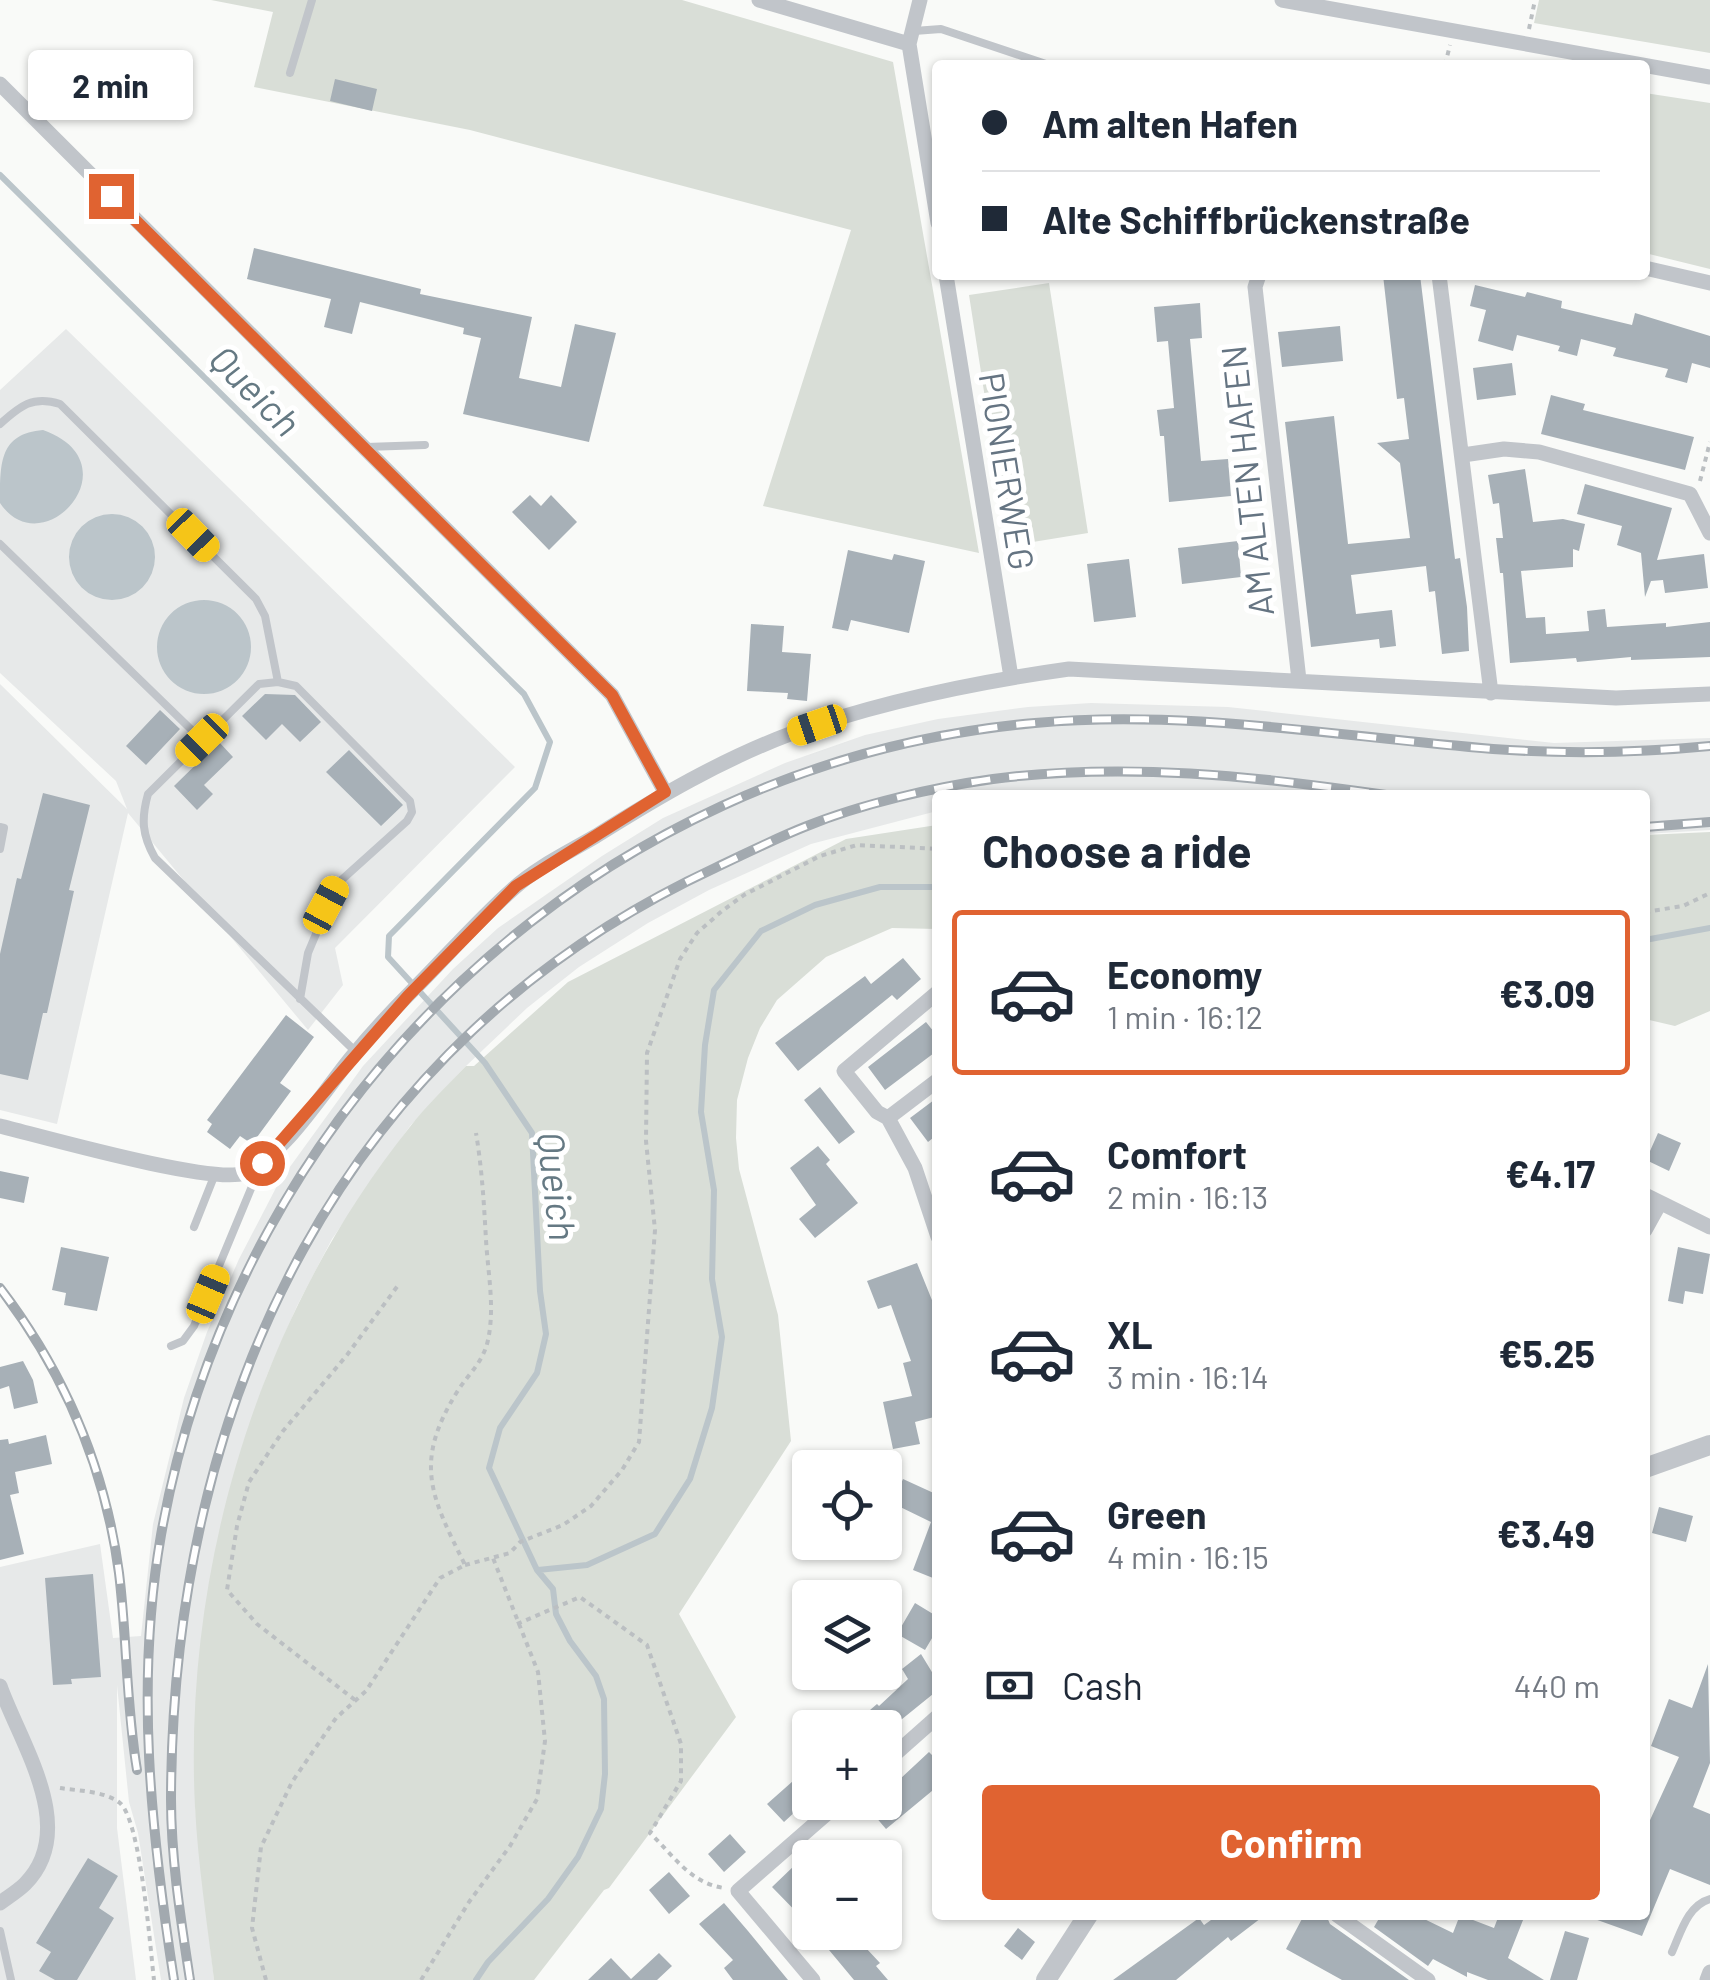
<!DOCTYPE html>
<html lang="en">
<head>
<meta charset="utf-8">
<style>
	:root { --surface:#fff; --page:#f2f2f3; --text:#1f2937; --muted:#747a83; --line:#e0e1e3; --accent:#e06331 }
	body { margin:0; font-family:Barlow,sans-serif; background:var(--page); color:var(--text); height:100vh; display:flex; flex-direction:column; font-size:38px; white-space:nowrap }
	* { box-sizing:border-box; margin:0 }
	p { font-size:32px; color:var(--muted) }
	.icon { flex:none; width:55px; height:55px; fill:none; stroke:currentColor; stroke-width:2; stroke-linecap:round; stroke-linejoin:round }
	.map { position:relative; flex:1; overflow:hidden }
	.drawer { position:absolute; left:932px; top:790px; width:718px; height:1130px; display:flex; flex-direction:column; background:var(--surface); border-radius:10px; box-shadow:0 2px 8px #0004 }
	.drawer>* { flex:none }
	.top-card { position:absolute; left:932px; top:60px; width:718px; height:220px; border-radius:10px; box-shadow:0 2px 8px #0004; display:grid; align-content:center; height:220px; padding:0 50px; background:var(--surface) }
	.fabs { position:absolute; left:792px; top:1450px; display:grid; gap:20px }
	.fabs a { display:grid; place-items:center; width:110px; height:110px; border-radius:10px; background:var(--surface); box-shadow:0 2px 8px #0004; font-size:50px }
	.end { position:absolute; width:45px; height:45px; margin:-22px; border:12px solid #e06331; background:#fff; box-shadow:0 0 0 5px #fff }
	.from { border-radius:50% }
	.bubble { position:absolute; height:70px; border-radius:10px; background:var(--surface); box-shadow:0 2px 8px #0004; font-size:32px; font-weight:700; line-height:70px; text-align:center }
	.car { position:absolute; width:30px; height:60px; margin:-30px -15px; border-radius:12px; box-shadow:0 0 8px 2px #0007; background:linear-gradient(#f5c518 24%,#345 0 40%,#f5c518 0 76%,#345 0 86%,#f5c518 0) }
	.top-card b { display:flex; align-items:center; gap:35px; height:95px; font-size:38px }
	.top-card b+b { border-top:2px solid var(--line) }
	.top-card i { width:25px; height:25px; background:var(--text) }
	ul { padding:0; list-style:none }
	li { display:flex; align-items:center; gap:30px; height:165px; margin:0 20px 15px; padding:0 30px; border:5px solid transparent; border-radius:10px }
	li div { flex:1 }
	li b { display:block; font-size:38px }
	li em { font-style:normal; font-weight:700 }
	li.selected { border-color:var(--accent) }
	li>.icon { width:90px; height:90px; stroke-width:1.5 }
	h2 { padding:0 50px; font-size:45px; line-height:120px }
	.pay { display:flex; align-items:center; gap:25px; height:110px; padding:0 50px; font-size:38px }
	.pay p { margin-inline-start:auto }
	.action { display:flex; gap:20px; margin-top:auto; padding:20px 50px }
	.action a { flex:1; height:115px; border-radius:10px; background:var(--accent); color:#fff; font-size:40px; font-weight:700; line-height:115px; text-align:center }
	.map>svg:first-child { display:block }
	.built { fill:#e7e9e9 }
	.green { fill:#d9ded7 }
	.water { fill:#bbc5ca }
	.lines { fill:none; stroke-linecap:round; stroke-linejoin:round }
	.stream { stroke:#bbc5ca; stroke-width:6 }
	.building { fill:#a7b0b7 }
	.path { stroke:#bbbfc2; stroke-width:4; stroke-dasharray:5 5; stroke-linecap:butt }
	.service { stroke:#c1c5ca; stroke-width:8 }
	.minor { stroke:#c1c5ca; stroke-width:15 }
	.tertiary { stroke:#c1c5ca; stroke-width:20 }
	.rail-casing { stroke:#a2a9af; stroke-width:10 }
	.rail { stroke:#fff; stroke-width:6; stroke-dasharray:19; stroke-linecap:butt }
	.route { stroke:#e06331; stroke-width:12 }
	.labels { text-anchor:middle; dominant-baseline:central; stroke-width:10; stroke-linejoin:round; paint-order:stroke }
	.street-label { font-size:35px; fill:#657482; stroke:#fff }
	.water-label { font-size:38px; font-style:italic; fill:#657983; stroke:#fff }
</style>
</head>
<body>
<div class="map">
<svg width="1710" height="1980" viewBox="0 0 1710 1980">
	<rect width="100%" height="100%" fill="#f9faf8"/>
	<path class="built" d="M 66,329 L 515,767 L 335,948 L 343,985 L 308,1030 L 128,813 L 57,1124 L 0,1110 L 0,684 L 127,809 L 116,781 L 0,673 L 0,390 Z
		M 1091,703 L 1228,707 L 1554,743 L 1710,738 L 1710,830 L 1645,834 L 1645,795 L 938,795 L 937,811 L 811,844 L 709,890 L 648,923 L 579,967 L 527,1008 L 466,1066 L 410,1126 L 332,1239 L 297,1306 L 267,1375 L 240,1455 L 217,1544 L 204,1621 L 195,1725 L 195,1806 L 214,1980 L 161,1980 L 138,1833 L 129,1802 L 117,1685 L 117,1828 L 136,1980 L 0,1980 L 0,1567 L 100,1544 L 113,1638 L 141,1636 L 153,1524 L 184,1398 L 207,1332 L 239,1259 L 279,1182 L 363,1066 L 453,969 L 498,928 L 602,856 L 663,818 L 785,763 L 865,735 L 938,719 L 1028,707 Z"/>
	<path class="green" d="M 211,0 L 682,0 L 893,62 L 979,553 L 763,506 L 851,230 L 470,130 L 254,87 L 273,12 Z
		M 1539,0 L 1710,0 L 1710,53 L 1534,23 Z
		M 1645,93 L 1710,103 L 1710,269 L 1645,253 Z
		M 1049,283 L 1088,533 L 1008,546 L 969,295 Z
		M 937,825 L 937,929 L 892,928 L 826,957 L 777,1000 L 760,1028 L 748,1058 L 737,1100 L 736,1138 L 739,1169 L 778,1315 L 791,1441 L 679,1614 L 736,1717 L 609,1888 L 604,1890 L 534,1980 L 214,1980 C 207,1922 198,1865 195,1807 C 183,1567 259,1316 409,1128 C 426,1106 447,1086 466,1066 L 474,1066 L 568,982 L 846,839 Z
		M 1710,832 L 1710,1011 L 1675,1026 L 1645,1019 L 1645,835 Z"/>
	<path class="water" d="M 43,430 C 136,463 43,567 0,503 C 0,461 0,434 43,430 Z
		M69 557a43 43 0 1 1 86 0a43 43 0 1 1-86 0Z
		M157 647a47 47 0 1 1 94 0a47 47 0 1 1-94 0Z"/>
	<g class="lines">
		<path class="stream" d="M 0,175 L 524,694 L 550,742 L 535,788 L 389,936 L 388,957 L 485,1063 L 532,1133 L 540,1291 L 546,1334 L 537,1373 L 500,1428 L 489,1468 L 537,1570 L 553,1589 L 556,1614 L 570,1641 L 596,1676 L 604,1699 L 605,1774 L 601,1809 L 578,1857 L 548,1899 L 488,1962 L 476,1980
			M 1645,940 L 1710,928
			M 538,1570 L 587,1565 L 655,1534 L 690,1479 L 712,1408 L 722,1337 L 712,1279 L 714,1190 L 701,1112 L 705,1045 L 714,990 L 761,931 L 815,905 L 880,887 L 938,887"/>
	</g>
	<path class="building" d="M 335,79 L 377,89 L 372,111 L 330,101 Z
		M 254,248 L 421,289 L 420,294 L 532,317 L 519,378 L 561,387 L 575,324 L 616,333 L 589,442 L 463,414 L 481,338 L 463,334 L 464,328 L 360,302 L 352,334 L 324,327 L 331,299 L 247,279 Z
		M 1383,275 L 1420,275 L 1455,559 L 1460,558 L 1467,607 L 1469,651 L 1442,654 L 1435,591 L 1429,592 L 1426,566 L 1351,575 L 1356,614 L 1392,610 L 1396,646 L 1380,648 L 1379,639 L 1311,647 L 1285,422 L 1334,416 L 1348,544 L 1410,538 L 1400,463 L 1377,443 L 1409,439 L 1404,398 L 1397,399 Z
		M 1475,285 L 1525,297 L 1527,292 L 1562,301 L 1561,308 L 1632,325 L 1635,313 L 1710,336 L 1710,368 L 1692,363 L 1687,383 L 1665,377 L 1668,369 L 1613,356 L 1616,348 L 1581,339 L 1577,356 L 1558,351 L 1560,346 L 1517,335 L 1513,351 L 1478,341 L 1486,310 L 1470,306 Z
		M 1200,303 L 1202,338 L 1190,339 L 1201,461 L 1228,459 L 1231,496 L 1169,502 L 1164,436 L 1160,436 L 1157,410 L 1174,408 L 1168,341 L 1157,342 L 1154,307 Z
		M 1340,326 L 1343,361 L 1282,367 L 1278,332 Z
		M 1512,363 L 1516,395 L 1477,400 L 1473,368 Z
		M 1551,395 L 1585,404 L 1583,410 L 1694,437 L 1685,470 L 1541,434 Z
		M 1525,469 L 1533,522 L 1563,519 L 1585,524 L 1579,551 L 1573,549 L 1573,567 L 1521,571 L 1526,618 L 1545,617 L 1546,634 L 1589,631 L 1587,611 L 1605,609 L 1607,627 L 1666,623 L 1666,627 L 1710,622 L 1710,657 L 1631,660 L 1631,657 L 1577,662 L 1576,658 L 1510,663 L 1503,573 L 1500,573 L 1496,538 L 1503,538 L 1499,503 L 1493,504 L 1488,475 Z
		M 1585,484 L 1672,508 L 1657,560 L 1704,554 L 1708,588 L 1665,593 L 1663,580 L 1651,581 L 1645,597 L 1641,553 L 1617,545 L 1622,526 L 1577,514 Z
		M 530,495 L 541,506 L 551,495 L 577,522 L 549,550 L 512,512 Z
		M 1238,541 L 1241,577 L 1182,584 L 1178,548 Z
		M 848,550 L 892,560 L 894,554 L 925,561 L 909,633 L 851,620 L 848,631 L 832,628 Z
		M 1129,559 L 1136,617 L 1094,622 L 1087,564 Z
		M 751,624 L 784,626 L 782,652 L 811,654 L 807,701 L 787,699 L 788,693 L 747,691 Z
		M 265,694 L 295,695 L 321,722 L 300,742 L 282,724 L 266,740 L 242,716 Z
		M 160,710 L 180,729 L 146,765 L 126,746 Z
		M 219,742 L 233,757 L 204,785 L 213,794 L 197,810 L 174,786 Z
		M 349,750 L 403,805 L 381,826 L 326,772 Z
		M 43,793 L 90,805 L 69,890 L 74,891 L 47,1013 L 43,1013 L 28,1080 L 0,1074 L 0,954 L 17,878 L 21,879 Z
		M 903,958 L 921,979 L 897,1000 L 892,995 L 798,1071 L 775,1043 L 865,976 L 871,984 Z
		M 286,1015 L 314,1037 L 280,1083 L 291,1091 L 252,1144 L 240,1136 L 230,1149 L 207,1132 L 212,1124 L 207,1120 Z
		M 926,1022 L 938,1037 L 938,1050 L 885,1090 L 868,1067 Z
		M 820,1087 L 855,1132 L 839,1144 L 804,1100 Z
		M 938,1097 L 938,1134 L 928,1142 L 910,1118 Z
		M 1658,1133 L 1681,1143 L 1669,1171 L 1646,1160 Z
		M 818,1146 L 830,1160 L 826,1164 L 858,1203 L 815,1238 L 799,1219 L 816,1205 L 790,1168 Z
		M 0,1171 L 29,1177 L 24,1203 L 0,1198 Z
		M 61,1247 L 109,1257 L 97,1311 L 64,1305 L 66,1293 L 52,1290 Z
		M 1678,1247 L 1710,1254 L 1703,1294 L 1685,1291 L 1683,1304 L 1668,1301 Z
		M 917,1263 L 938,1315 L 938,1416 L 915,1422 L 920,1444 L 893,1449 L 883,1402 L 912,1396 L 903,1363 L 911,1361 L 891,1305 L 878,1309 L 867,1281 Z
		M 23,1361 L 33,1380 L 38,1403 L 14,1409 L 9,1386 L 0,1389 L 0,1367 Z
		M 46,1435 L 52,1464 L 15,1472 L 19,1493 L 10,1495 L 24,1554 L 0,1560 L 0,1440 L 8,1439 L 9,1444 Z
		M 903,1479 L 938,1495 L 938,1580 L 913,1570 L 931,1522 L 892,1503 Z
		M 1659,1507 L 1693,1516 L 1686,1542 L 1652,1533 Z
		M 93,1574 L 101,1677 L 71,1679 L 72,1684 L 53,1685 L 45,1578 Z
		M 915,1603 L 938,1617 L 938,1628 L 925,1650 L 897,1634 Z
		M 921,1654 L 938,1682 L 938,1690 L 891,1728 L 849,1728 L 877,1704 L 879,1706 L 908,1679 L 902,1669 Z
		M 1708,1664 L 1710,1763 L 1693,1807 L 1710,1814 L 1710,1885 L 1670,1869 L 1642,1936 L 1589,1917 L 1645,1915 L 1645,1831 L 1679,1757 L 1651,1746 L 1669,1699 L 1692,1708 Z
		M 929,1752 L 938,1761 L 938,1786 L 886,1829 L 863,1802 L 885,1802 L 885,1793 Z
		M 793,1781 L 809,1799 L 784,1822 L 767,1804 Z
		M 730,1834 L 746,1852 L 724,1872 L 708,1854 Z
		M 88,1858 L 118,1876 L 99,1908 L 114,1918 L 77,1980 L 55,1980 L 39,1971 L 51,1952 L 36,1943 Z
		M 796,1864 L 810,1879 L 810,1926 L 772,1887 Z
		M 669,1872 L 690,1896 L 669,1914 L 649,1890 Z
		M 724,1903 L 748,1931 L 788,1980 L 733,1980 L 724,1968 L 733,1960 L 699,1924 Z
		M 1218,1915 L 1265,1915 L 1231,1941 L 1228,1937 L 1176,1980 L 1113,1980 L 1199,1918 L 1204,1925 Z
		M 1304,1915 L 1326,1915 L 1330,1924 L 1409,1980 L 1342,1980 L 1286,1949 Z
		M 1381,1915 L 1416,1915 L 1453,1933 L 1460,1915 L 1494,1928 L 1499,1915 L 1525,1915 L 1508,1958 L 1544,1980 L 1488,1980 L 1467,1972 L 1467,1977 L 1433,1959 L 1428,1966 L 1374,1927 Z
		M 1018,1928 L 1035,1942 L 1022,1960 L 1004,1946 Z
		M 1565,1931 L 1589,1938 L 1577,1980 L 1550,1980 Z
		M 814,1932 L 851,1932 L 880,1963 L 876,1966 L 888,1980 L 854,1980 Z
		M 659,1953 L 672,1966 L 657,1980 L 588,1980 L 611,1958 L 631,1979 Z"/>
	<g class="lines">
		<path class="path" d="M 1529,29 L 1535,0
			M 1445,65 L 1450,45
			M 1700,481 L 1710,442
			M 1645,912 L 1683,906 L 1710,893
			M 465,1565 L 510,1553 L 520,1542 L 563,1525 L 591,1506 L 622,1470 L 639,1442 L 655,1230 L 646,1141 L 647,1053 L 680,959 L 697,933 L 722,911 L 744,895 L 820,856 L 857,845 L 938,849
			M 517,1624 L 580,1597 L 647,1645 L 681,1744 L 681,1781 L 650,1833 C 673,1855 690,1883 724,1888
			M 355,1700 L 257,1624 L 227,1590 L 237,1526 L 249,1482 L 283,1431 L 347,1355 L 399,1284
			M 60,1788 C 79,1791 105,1791 120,1803 C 141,1822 150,1947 154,1980
			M 266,1980 L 252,1928 L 261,1847 L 292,1782 L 336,1718 L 366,1691 L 440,1578 L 465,1565 C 431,1496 413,1463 457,1392 C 468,1374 483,1363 488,1340 C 495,1307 488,1274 486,1240 C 484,1204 482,1169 476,1133
			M 421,1980 L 469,1902 L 510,1846 L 537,1799 L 545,1741 L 538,1672 L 493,1558"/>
		<path class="service" d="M 914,31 L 941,29 L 1049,65
			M 290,73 L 312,0
			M 0,424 C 20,406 33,395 60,404 L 256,599 L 265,616 L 278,682
			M 366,447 L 425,445
			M 0,544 L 202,740
			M 0,827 L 4,828 L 0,849
			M 300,999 L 308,953 L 337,884 L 407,821 L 412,812 L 410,801 L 296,686 L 278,682 L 259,684 L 148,794 C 141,819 142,835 155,858 L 356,1052
			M 194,1227 L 215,1174
			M 171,1346 L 183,1341 L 194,1326 L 260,1167
			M 0,1931 L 11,1980
			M 1672,1952 C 1681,1932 1688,1905 1710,1899"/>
		<path class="minor" d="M 759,0 L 909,44 L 920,0
			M 1282,0 L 1710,77
			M 909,44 L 938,223
			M 0,84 L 612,695 L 665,792
			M 1645,268 L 1710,283
			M 946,275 L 1011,677
			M 1259,275 L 1255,287 L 1299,680
			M 1439,275 L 1491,693
			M 1463,455 L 1504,449 L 1539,452 L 1690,494 L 1710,533
			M 938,992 L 844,1071 L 877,1112 L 888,1118 L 915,1168 L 938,1237
			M 888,1118 L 938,1080
			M 0,1126 C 41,1136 213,1185 244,1173 C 283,1157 324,1091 351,1058 C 370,1035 391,1012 412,991 C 446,957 478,920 513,889 C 537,867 569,852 596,836 C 658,797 721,760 790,734 C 879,702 976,682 1069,669 L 1616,698 L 1710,694
			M 1645,1195 L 1710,1227
			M 1645,1230 L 1660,1203
			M 0,1686 C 20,1743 80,1829 25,1884 C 18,1891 8,1897 0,1903
			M 885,1763 L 938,1716
			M 1337,1915 L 1428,1980
			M 813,1980 L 738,1891 L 840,1802
			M 1707,1980 L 1710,1972"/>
		<path class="tertiary" d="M 1645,1468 L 1710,1445
			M 1046,1980 L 1088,1915"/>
		<defs>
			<path id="rail" d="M 1645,827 L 1710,822
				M 0,1288 C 64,1372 105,1467 119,1573 C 127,1638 126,1704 137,1770
				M 174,1980 C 151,1832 135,1684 161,1535 C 238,1103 593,762 1035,723 C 1188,709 1340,737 1493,749 C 1565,754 1638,753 1710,746
				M 190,1980 C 181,1921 171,1859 171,1799 C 172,1400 342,1041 715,868 C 745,854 776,838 807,826 C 861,804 935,787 993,779 C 1124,762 1256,776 1386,795"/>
		</defs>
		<use href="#rail" class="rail-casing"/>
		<use href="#rail" class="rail"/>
	</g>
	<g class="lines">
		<path class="route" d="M 111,196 L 612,695 L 665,792 L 516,886 L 408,996 L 262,1163"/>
	</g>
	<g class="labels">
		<g class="street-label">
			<text transform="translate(1008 471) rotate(81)">PIONIERWEG</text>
			<text transform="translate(1246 481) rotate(-96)">AM ALTEN HAFEN</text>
		</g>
		<g class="water-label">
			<text transform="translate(256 390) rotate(45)">Queich</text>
			<text transform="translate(558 1186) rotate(83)">Queich</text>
		</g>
	</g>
</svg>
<div class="fabs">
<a><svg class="icon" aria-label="locate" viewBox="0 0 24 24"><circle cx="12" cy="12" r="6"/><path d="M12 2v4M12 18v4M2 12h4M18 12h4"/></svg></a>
<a><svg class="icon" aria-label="layers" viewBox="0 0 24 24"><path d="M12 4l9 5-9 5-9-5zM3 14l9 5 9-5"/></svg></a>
<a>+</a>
<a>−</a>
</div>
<i class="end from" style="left:262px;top:1163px"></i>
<i class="end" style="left:111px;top:196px"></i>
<div class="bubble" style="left:28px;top:50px;width:165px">2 min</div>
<i class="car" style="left:193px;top:535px;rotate:136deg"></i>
<i class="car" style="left:817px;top:725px;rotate:251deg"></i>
<i class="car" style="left:202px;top:740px;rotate:225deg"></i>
<i class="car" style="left:326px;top:905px;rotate:28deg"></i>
<i class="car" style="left:208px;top:1294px;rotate:23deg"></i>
<div class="top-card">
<b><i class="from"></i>Am alten Hafen</b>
<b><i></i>Alte Schiffbrückenstraße</b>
</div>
<section class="drawer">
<h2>Choose a ride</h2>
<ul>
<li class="selected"><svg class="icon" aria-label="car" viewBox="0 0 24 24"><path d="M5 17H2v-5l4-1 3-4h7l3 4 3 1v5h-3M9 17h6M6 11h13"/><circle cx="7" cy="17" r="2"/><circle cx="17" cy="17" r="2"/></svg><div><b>Economy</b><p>1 min · 16:12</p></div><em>€3.09</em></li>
<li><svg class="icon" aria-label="car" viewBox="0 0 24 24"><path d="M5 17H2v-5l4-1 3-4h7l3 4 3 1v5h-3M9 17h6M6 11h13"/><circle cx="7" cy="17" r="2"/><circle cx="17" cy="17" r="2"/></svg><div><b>Comfort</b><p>2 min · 16:13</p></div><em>€4.17</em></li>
<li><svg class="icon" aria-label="car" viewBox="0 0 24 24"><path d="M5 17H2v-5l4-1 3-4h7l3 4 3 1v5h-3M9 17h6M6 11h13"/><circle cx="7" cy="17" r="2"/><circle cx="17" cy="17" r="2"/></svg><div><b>XL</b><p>3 min · 16:14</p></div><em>€5.25</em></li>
<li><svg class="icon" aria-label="car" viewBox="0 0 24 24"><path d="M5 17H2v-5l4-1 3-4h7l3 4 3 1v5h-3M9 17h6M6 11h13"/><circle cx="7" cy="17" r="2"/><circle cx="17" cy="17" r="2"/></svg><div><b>Green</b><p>4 min · 16:15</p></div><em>€3.49</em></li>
</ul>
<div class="pay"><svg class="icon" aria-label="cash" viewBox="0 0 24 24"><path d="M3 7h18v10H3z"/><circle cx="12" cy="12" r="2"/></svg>Cash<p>440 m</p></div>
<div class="action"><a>Confirm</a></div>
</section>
</div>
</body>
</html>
